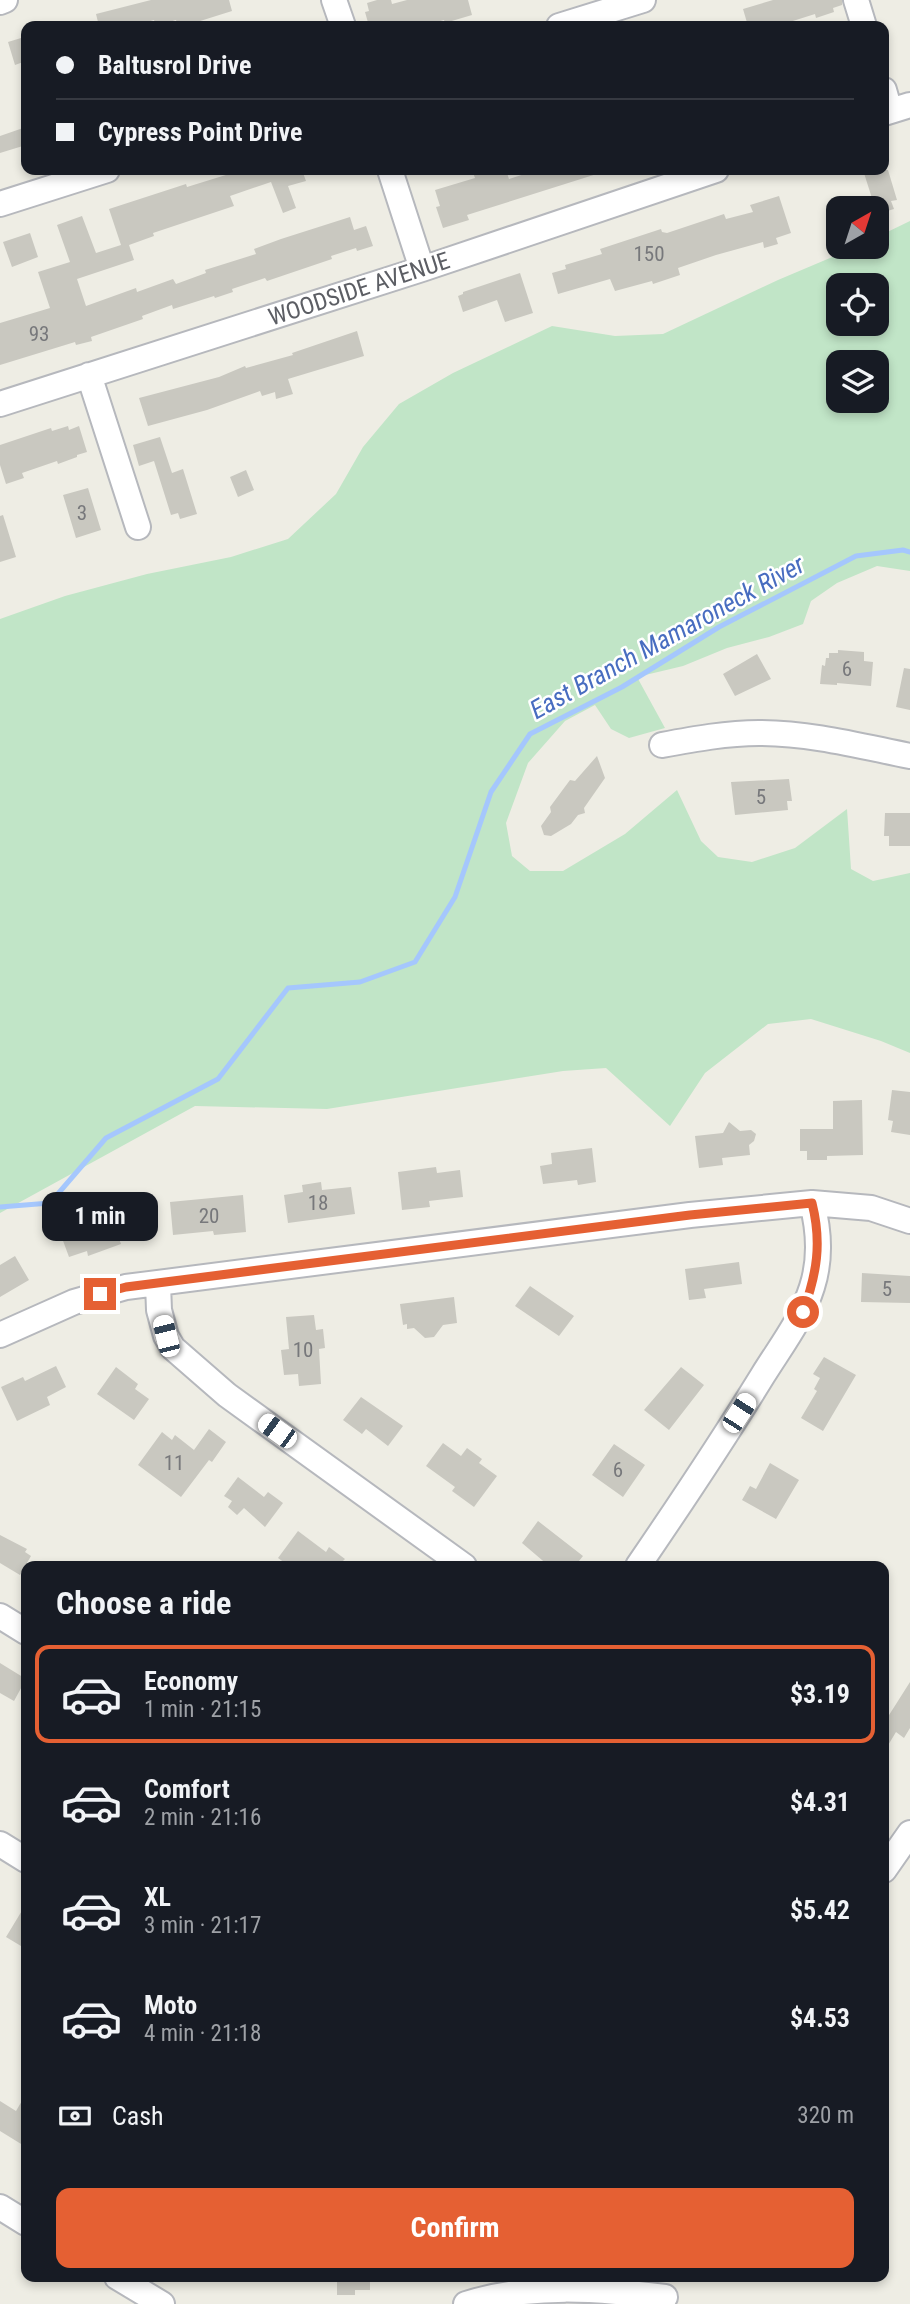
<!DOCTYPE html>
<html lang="en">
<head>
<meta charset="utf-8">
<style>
	:root { --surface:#171b24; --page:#20242c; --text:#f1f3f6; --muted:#9ea1a6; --line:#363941; --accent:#e56033 }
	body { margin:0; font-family:"Roboto Condensed",sans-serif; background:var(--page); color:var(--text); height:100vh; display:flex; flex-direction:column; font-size:26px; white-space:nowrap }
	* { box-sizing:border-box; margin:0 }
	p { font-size:23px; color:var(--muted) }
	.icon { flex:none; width:38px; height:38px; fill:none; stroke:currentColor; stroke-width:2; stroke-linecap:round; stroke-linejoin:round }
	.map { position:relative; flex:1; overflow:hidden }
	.details { position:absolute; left:21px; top:1561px; width:868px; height:721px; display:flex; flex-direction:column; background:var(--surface); border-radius:14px; box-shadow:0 4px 10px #0003 }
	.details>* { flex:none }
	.guide { position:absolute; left:21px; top:21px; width:868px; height:154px; border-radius:14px; box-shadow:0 4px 10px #0003; display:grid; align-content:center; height:154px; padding:0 35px; background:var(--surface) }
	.needle { width:46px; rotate:39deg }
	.fabs { position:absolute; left:826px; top:196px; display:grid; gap:14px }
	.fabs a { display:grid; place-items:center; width:63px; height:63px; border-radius:14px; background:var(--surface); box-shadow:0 4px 10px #0003; font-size:35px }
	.end { position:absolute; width:32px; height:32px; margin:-16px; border:9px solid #e56033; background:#fff; box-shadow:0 0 0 4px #fff }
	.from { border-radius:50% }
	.bubble { position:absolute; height:49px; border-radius:14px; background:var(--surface); box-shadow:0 4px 10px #0003; font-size:23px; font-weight:700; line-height:49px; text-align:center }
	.car { position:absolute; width:21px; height:42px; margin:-21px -10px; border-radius:9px; box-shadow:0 0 5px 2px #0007; background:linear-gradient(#fff 24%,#345 0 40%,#fff 0 76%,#345 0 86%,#fff 0) }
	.guide b { display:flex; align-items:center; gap:24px; height:66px; font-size:26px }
	.guide b+b { border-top:2px solid var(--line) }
	.guide i { width:18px; height:18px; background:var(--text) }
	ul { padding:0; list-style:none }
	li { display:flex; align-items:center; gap:21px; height:98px; margin:0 14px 10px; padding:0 21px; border:4px solid transparent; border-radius:14px }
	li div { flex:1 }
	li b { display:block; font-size:26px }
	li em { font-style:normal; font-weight:700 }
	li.current { border-color:var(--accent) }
	li>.icon { width:63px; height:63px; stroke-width:1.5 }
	h2 { padding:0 35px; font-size:32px; line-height:84px }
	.pay { display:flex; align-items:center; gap:18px; height:77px; padding:0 35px; font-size:26px }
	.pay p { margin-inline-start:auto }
	.cta { display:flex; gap:14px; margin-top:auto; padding:14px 35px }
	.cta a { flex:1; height:80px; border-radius:14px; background:var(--accent); color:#fff; font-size:28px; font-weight:700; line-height:80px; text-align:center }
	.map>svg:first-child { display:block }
	.green { fill:#c1e5c7; fill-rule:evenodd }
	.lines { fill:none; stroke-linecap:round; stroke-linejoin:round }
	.stream { stroke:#a5c7fd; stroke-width:5 }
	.building { fill:#c9c8c0 }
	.minor-casing { stroke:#b6b8bd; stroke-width:28 }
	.minor { stroke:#fff; stroke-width:24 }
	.route { stroke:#e56033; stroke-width:9 }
	.labels { text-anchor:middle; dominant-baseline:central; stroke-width:5; stroke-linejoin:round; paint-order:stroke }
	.number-label { font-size:21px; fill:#77787b }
	.street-label { font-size:24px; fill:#5c5e64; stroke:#fff }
	.water-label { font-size:26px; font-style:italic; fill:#486dc0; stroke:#fff }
</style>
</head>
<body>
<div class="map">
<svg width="910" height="2304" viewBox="0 0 910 2304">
	<rect width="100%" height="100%" fill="#eeede4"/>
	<path class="green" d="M 910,221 L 910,571 L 877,566 L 837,583 L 811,601 L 803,624 L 769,637 L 727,648 L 683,666 L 637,677 L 665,728 L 629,738 L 611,729 L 595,705 L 565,721 L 528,763 L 506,823 L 512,856 L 530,871 L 563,871 L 625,834 L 677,790 L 701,841 L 718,857 L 752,862 L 795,848 L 847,809 L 851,869 L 873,881 L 910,873 L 910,1053 L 881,1041 L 811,1019 L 768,1024 L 705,1073 L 670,1126 L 606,1068 L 563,1071 L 327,1109 L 195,1106 L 0,1213 L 0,619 L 65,596 L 147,574 L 231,557 L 288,539 L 336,494 L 363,447 L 399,404 L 453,373 L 552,326 L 615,336 L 663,334 L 778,280 L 856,247 L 877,247 L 877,237 ZM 838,285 L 877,285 L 877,324 L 838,324 ZM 838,362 L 877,362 L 877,401 L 838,401 Z"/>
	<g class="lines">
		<path class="stream" d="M 0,1207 L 50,1203 L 106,1138 L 218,1079 L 288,988 L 360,982 L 415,962 L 455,897 L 491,792 L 530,734 L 622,687 L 719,627 L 856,556 L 903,550 L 910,552"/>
	</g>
	<path class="building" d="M 151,0 L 229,0 L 232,11 L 197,22 L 198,26 L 178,26 L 176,20 L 156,26 L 154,20 L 133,26 L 99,26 L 96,14 Z
		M 377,0 L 391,0 L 392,4 L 407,0 L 468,0 L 472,15 L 445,23 L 444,20 L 423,26 L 369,26 L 365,12 L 369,11 L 367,3 Z
		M 773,0 L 842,0 L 842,5 L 833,8 L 834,12 L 816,18 L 815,14 L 777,26 L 748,26 L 743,9 Z
		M 21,38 L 22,42 L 26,40 L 26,61 L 15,65 L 8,42 Z
		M 26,127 L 26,145 L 0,153 L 0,136 Z
		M 242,170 L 302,170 L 306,181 L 288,186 L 296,208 L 283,213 L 271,182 L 230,196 L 234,206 L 153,233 L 154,236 L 129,245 L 134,260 L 77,279 L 86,306 L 136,288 L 137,292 L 173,279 L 176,284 L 206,273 L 205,270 L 256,254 L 254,249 L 281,239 L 350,217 L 354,230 L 366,226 L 373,246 L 357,251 L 356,248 L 331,256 L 332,259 L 267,281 L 265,278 L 232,289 L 233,292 L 215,298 L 214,296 L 173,309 L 172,305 L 142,316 L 143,319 L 91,337 L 92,341 L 76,345 L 75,342 L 0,365 L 0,323 L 50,308 L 38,272 L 70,262 L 57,225 L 82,216 L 96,253 L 121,245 L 109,209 L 186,184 L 187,187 Z
		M 472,170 L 506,170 L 509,179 L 537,170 L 603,170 L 603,172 L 467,215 L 469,220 L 443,228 L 436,207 L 440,206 L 435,190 L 475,178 Z
		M 863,170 L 888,170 L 897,200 L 891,201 L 894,209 L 877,214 Z
		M 779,196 L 791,233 L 776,238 L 778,244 L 764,248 L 763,242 L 716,255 L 678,268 L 680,275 L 653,284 L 652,281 L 615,291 L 610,279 L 558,294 L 552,273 L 566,269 L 565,265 L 602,254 L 600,249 L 661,229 L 662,232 L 667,233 L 724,214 L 726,219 L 753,212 L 750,205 Z
		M 30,233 L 38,257 L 12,267 L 3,242 Z
		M 520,273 L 533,313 L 505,322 L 497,300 L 463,312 L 458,296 L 463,294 L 463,292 Z
		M 357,331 L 364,356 L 288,379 L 293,394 L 276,399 L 275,392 L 262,396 L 260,391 L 207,410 L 148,426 L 139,398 L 219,377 L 245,366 L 246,368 L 293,355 L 292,353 Z
		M 68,426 L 69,430 L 79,426 L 87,452 L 77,455 L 77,457 L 58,464 L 57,461 L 22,473 L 24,478 L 6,484 L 0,465 L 0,445 L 51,428 L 52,431 Z
		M 160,437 L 172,473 L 183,469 L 197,514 L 180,519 L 178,513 L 171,515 L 154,461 L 139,466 L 133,445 Z
		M 246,470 L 254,490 L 238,497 L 230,477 Z
		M 88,488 L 101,530 L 76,538 L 63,495 Z
		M 3,515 L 16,557 L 0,562 L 0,516 Z
		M 838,650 L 864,652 L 864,661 L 873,662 L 871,686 L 837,683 L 837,685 L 820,684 L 822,665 L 825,666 L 826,658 L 829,658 L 829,653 L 838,653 Z
		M 757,654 L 771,679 L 735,696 L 723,674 Z
		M 904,668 L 910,669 L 910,710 L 896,707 Z
		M 597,756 L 605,778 L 584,808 L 585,813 L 578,815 L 571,824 L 551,836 L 544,835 L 541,826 L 551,812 L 550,807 L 570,780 L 575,781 Z
		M 789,779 L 792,801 L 787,801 L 788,810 L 735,815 L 731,782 Z
		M 885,813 L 910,813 L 910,846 L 889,846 L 889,836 L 884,836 Z
		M 892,1090 L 910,1092 L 910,1135 L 891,1132 L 893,1121 L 888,1120 Z
		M 862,1100 L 863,1155 L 827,1156 L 827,1160 L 807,1160 L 807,1151 L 800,1151 L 800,1129 L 833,1129 L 833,1101 Z
		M 729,1122 L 740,1131 L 751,1130 L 756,1134 L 754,1141 L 749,1145 L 750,1155 L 722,1158 L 723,1165 L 699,1168 L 695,1136 L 723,1133 Z
		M 592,1148 L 596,1182 L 578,1185 L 577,1180 L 543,1184 L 540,1166 L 552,1164 L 551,1153 Z
		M 436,1167 L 437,1173 L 460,1170 L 463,1197 L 429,1201 L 430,1207 L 402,1210 L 398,1172 Z
		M 321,1182 L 322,1190 L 351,1187 L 355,1214 L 288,1223 L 284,1195 L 303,1192 L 302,1185 Z
		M 243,1195 L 246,1232 L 214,1235 L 213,1231 L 173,1235 L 170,1202 Z
		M 110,1214 L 121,1244 L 88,1256 L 87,1251 L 69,1257 L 62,1238 L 86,1229 L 84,1223 Z
		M 15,1256 L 29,1280 L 0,1297 L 0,1265 Z
		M 739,1262 L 742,1284 L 704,1289 L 706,1298 L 689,1300 L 685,1269 Z
		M 862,1273 L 910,1276 L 910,1303 L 861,1302 Z
		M 530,1286 L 574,1316 L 559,1336 L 515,1306 Z
		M 454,1297 L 457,1323 L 443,1325 L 434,1337 L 425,1338 L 414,1328 L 407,1329 L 407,1324 L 403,1325 L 400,1304 Z
		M 314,1315 L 316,1330 L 323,1329 L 325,1348 L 319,1349 L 321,1384 L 299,1386 L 298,1374 L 284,1375 L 281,1350 L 289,1349 L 286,1317 Z
		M 824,1357 L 856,1375 L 823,1431 L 801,1418 L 817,1391 L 814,1389 L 820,1378 L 813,1374 Z
		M 56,1366 L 66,1387 L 47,1397 L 50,1405 L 17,1421 L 1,1387 L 23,1377 L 25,1381 Z
		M 116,1367 L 138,1384 L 135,1389 L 149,1399 L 134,1420 L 97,1394 Z
		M 681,1367 L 704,1385 L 669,1430 L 644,1410 Z
		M 361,1397 L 403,1426 L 388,1446 L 366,1429 L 362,1434 L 343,1420 Z
		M 209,1429 L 226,1442 L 212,1462 L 209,1460 L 181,1497 L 138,1465 L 162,1432 L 172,1440 L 175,1435 L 194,1450 Z
		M 443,1443 L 461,1456 L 467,1448 L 482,1459 L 479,1463 L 497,1476 L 474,1507 L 452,1491 L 455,1487 L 426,1466 Z
		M 614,1444 L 645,1465 L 623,1497 L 592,1475 Z
		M 770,1463 L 799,1480 L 776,1519 L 742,1500 L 750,1486 L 756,1489 Z
		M 238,1477 L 264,1497 L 268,1492 L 283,1503 L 265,1527 L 244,1508 L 237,1515 L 228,1507 L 232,1501 L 224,1496 Z
		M 538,1521 L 583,1556 L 575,1566 L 549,1566 L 522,1543 Z
		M 298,1531 L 326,1552 L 329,1547 L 345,1559 L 341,1563 L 346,1566 L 289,1566 L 278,1558 Z
		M 0,1535 L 27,1549 L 25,1552 L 31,1556 L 20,1575 L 0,1563 Z
		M 0,1663 L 26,1679 L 14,1701 L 0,1693 Z
		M 910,1682 L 910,1728 L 904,1738 L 896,1732 L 884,1752 L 884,1723 Z
		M 26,1904 L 26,1949 L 6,1937 Z
		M 26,2094 L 26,2147 L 0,2131 L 0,2101 L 16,2111 Z
		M 337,2277 L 370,2277 L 370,2290 L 355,2290 L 355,2295 L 337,2295 Z"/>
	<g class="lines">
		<defs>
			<path id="minor" d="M 334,0 L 343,26
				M 856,0 L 864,26
				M 0,2 L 5,0
				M 559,26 L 643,0
				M 884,90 L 890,111
				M 884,113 L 910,105
				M 390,170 L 422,269
				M 0,204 L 107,170
				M 89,375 L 138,527
				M 0,404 L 422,269 L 716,170
				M 662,745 C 694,739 727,733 759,733 C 811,733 860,746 910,756
				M 158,1284 L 159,1310 L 166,1336 L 173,1348 L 227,1395 L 464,1566
				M 0,1335 L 74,1302 L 126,1287 L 690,1215 L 812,1203 L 871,1208 L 910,1221
				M 638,1566 C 681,1503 723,1440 763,1375 C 781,1346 802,1319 812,1287 C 821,1259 819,1230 812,1203
				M 0,1616 L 26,1632
				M 0,1844 L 26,1860
				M 884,1870 L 910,1833
				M 0,2207 L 26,2223
				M 117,2277 L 162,2304
				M 466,2304 C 532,2283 598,2289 665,2297"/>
		</defs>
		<use href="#minor" class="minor-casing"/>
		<use href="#minor" class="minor"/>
	</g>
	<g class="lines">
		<path class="route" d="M 100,1294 L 126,1287 L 690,1215 L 812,1203 C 822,1243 817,1273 803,1312"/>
	</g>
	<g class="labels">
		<g class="number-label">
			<text x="649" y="254">150</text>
			<text x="39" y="334">93</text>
			<text x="82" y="513">3</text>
			<text x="847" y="669">6</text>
			<text x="761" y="797">5</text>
			<text x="318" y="1203">18</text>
			<text x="209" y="1216">20</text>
			<text x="887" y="1289">5</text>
			<text x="303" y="1350">10</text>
			<text x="174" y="1463">11</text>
			<text x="618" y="1470">6</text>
		</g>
		<g class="street-label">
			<text transform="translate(359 289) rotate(-18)">WOODSIDE AVENUE</text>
		</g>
		<g class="water-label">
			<text transform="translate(667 637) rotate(-29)">East Branch Mamaroneck River</text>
		</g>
	</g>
</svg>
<div class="fabs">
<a><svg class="needle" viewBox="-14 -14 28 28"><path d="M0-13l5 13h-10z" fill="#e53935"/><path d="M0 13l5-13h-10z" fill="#9ea1a6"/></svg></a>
<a><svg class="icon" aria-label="locate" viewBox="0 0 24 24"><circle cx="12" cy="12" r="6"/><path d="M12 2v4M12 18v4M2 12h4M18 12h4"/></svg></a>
<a><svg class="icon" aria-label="layers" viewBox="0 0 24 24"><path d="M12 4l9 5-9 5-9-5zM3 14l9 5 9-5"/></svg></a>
</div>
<i class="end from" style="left:803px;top:1312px"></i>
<i class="end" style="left:100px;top:1294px"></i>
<div class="bubble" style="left:42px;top:1192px;width:116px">1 min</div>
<i class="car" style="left:166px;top:1336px;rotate:346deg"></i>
<i class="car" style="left:739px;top:1413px;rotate:33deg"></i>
<i class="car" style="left:277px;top:1431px;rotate:306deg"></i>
<div class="guide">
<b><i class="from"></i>Baltusrol Drive</b>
<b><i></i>Cypress Point Drive</b>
</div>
<section class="details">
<h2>Choose a ride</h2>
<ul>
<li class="current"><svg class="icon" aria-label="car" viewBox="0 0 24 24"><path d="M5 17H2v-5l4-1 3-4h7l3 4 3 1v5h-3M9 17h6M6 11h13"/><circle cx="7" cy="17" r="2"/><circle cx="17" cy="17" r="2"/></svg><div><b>Economy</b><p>1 min · 21:15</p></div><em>$3.19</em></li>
<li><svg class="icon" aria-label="car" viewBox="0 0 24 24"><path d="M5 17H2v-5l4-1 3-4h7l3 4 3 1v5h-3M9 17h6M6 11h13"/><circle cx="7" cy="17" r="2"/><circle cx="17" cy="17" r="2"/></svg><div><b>Comfort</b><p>2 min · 21:16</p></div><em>$4.31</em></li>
<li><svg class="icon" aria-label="car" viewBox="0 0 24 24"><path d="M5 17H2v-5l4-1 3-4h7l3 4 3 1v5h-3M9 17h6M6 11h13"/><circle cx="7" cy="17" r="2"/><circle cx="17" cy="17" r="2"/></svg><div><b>XL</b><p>3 min · 21:17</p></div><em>$5.42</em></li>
<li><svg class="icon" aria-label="car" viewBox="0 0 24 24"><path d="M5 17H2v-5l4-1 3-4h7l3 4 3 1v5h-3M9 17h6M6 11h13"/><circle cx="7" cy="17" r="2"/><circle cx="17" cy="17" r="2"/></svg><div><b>Moto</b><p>4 min · 21:18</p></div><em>$4.53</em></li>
</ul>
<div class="pay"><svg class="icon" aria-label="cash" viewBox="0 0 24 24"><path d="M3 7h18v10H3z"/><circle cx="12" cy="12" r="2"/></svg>Cash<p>320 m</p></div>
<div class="cta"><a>Confirm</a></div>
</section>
</div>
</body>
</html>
